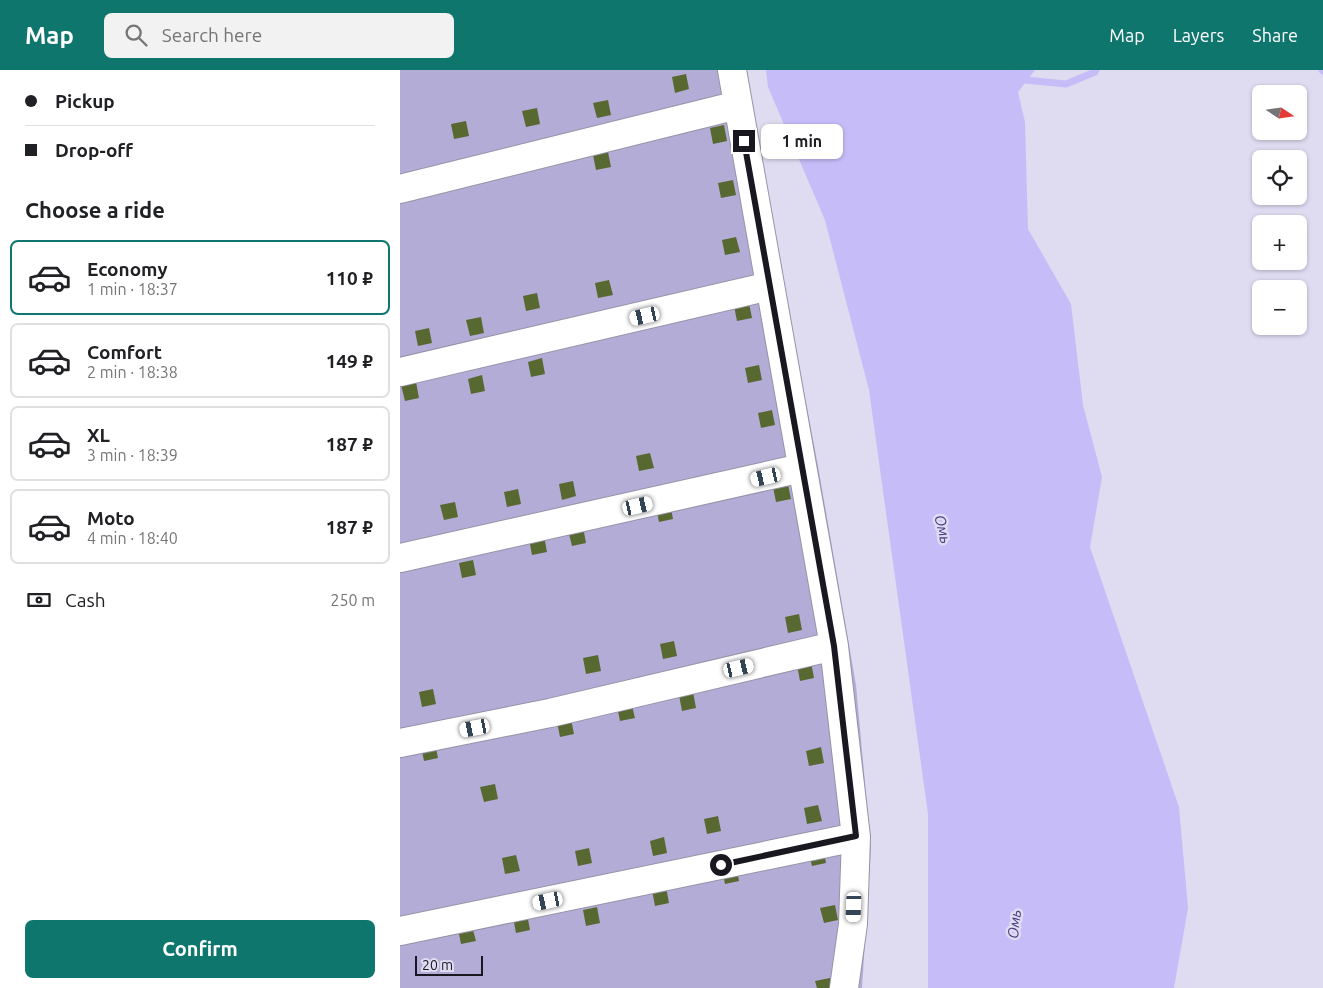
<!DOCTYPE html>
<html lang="en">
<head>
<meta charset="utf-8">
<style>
	:root { --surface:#fff; --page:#f2f2f2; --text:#202124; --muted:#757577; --line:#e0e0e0; --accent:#0f766e }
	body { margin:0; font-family:Ubuntu,sans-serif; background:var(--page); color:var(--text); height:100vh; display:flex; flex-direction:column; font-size:19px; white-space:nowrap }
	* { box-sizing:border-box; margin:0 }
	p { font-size:16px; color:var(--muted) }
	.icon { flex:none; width:28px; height:28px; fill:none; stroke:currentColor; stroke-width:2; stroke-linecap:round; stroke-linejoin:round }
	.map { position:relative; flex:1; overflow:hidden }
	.details { display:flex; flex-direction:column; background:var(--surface); width:400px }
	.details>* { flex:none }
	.hud { display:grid; align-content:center; height:110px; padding:0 25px; background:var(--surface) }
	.needle { width:32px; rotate:103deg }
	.controls { position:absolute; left:852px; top:15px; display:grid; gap:10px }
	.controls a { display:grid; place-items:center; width:55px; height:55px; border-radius:8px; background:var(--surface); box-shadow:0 1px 4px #0004; font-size:25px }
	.scale { position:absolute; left:15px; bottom:12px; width:68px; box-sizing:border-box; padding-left:5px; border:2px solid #191820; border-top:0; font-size:14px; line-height:18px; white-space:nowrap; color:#191820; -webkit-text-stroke:4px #dfdcf2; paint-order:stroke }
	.end { position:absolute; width:22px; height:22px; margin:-11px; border:6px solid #191820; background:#fff; box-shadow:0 0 0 2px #fff }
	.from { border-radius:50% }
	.bubble { position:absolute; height:35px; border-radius:8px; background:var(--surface); box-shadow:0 1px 4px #0004; font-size:16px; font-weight:700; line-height:35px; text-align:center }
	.car { position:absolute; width:15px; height:30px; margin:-15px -8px; border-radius:6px; box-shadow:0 0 4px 1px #0007; background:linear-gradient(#fff 24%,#345 0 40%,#fff 0 76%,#345 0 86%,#fff 0) }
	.hud b { display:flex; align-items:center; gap:18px; height:48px; font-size:19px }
	.hud b+b { border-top:1px solid var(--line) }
	.hud i { width:12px; height:12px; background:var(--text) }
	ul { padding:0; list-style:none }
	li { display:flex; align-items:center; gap:15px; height:75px; margin:0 10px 8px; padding:0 15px; border:2px solid var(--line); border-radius:8px }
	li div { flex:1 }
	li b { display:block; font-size:19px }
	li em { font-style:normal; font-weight:700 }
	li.current { border-color:var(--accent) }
	li>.icon { width:45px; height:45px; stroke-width:1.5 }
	h2 { padding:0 25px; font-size:22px; line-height:60px }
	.pay { display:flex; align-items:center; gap:12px; height:55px; padding:0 25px; font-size:19px }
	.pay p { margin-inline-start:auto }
	.button { display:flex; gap:10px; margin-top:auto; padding:10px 25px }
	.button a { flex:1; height:58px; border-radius:8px; background:var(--accent); color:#fff; font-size:20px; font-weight:700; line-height:58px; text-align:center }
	header { display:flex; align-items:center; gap:30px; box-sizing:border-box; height:70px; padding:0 25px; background:var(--accent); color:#fff }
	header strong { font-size:24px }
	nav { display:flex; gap:28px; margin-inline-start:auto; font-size:18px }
	.search { width:350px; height:45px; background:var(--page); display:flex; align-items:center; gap:12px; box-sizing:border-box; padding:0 18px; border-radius:8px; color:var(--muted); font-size:19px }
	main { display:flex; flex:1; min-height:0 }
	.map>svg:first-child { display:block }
	.green { fill:#b3acd6 }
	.water { fill:#c6bcf8 }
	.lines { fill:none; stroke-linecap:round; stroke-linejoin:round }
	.stream { stroke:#c6bcf8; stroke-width:7 }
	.building { fill:#576930 }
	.minor-casing { stroke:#9593a7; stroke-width:30 }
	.minor { stroke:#fff; stroke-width:28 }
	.route { stroke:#191820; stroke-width:6 }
	.labels { text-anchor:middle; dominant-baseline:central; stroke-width:5; stroke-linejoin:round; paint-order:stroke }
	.water-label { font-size:15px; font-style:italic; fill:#4a387f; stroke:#dfdcf2 }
</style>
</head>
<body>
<header>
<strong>Map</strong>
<div class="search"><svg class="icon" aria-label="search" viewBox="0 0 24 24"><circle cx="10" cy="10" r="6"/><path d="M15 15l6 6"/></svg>Search here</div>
<nav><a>Map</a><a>Layers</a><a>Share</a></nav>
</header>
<main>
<section class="details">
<div class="hud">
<b><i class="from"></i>Pickup</b>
<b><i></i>Drop-off</b>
</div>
<h2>Choose a ride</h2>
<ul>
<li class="current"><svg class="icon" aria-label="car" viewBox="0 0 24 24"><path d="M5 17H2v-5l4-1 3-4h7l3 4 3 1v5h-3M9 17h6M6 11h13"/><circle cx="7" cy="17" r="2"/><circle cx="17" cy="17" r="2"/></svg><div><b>Economy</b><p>1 min · 18:37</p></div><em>110 ₽</em></li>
<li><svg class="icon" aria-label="car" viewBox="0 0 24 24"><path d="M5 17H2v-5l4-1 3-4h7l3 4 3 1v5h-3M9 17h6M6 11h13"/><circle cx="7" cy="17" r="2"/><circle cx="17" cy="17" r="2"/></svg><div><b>Comfort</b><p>2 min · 18:38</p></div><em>149 ₽</em></li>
<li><svg class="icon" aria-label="car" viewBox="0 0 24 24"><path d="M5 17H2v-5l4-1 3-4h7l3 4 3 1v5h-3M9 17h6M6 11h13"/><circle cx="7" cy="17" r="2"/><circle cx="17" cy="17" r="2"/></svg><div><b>XL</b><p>3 min · 18:39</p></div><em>187 ₽</em></li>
<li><svg class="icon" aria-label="car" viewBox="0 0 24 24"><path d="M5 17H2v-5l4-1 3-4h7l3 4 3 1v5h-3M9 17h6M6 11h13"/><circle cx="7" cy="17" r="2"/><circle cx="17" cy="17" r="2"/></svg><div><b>Moto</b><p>4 min · 18:40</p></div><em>187 ₽</em></li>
</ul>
<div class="pay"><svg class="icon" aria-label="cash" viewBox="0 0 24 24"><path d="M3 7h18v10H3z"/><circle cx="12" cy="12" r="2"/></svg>Cash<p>250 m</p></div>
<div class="button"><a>Confirm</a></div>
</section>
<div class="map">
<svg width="923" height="918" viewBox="0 0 923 918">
	<rect width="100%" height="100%" fill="#dfdcf2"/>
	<path class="green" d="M 0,0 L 335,0 L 366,120 L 418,396 L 456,615 L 471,779 L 462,918 L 0,918 Z"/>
	<path class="water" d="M 366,0 L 635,0 L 618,22 L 625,52 L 628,159 L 671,234 L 683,335 L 702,407 L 690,477 L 779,737 L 788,838 L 774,918 L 528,918 L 528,744 L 469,320 L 425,150 L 368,17 Z"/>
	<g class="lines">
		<path class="stream" d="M 605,0 L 625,10 L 666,14 L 695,2 L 696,0
			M 922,0 L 923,1"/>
	</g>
	<path class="building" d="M 286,4 L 289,19 L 275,23 L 272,7 Z
		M 208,30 L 211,45 L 197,48 L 193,33 Z
		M 137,38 L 140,54 L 126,57 L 122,41 Z
		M 66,51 L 69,66 L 54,69 L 51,54 Z
		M 324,55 L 327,71 L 313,74 L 310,58 Z
		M 208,82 L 211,97 L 196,100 L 193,85 Z
		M 333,110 L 336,125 L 321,128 L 318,113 Z
		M 336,167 L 340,182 L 325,185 L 322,170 Z
		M 209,210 L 213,225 L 198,228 L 195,213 Z
		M 137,223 L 140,238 L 126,241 L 123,226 Z
		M 349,233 L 352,248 L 337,251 L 334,236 Z
		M 81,247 L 84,263 L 70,266 L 66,250 Z
		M 29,258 L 32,273 L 18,276 L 15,261 Z
		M 142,288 L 145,304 L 131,307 L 128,292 Z
		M 359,295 L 362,310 L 348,313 L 345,298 Z
		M 82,305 L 85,321 L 71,324 L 68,309 Z
		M 16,312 L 19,328 L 5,331 L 1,315 Z
		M 372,340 L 375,355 L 361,358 L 358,343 Z
		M 250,383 L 254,398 L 239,401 L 236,386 Z
		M 173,411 L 176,426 L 162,430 L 159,414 Z
		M 388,414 L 391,429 L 376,432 L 373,417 Z
		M 118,419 L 121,434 L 107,437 L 104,422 Z
		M 55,432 L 58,447 L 44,450 L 40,435 Z
		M 270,433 L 273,449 L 259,452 L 256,437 Z
		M 183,457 L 186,473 L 172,476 L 168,460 Z
		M 144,466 L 147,482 L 132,485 L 129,469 Z
		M 73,490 L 76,505 L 62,508 L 59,493 Z
		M 399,544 L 402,560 L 388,563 L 385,547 Z
		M 274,571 L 277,586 L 263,589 L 260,574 Z
		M 198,585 L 201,601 L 186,604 L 183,588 Z
		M 411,592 L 414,608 L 400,611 L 397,595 Z
		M 33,619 L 36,634 L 22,637 L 19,622 Z
		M 293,622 L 296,638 L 282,641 L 279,625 Z
		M 231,632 L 235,648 L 220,651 L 217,636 Z
		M 171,649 L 174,664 L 160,667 L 157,652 Z
		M 35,673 L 38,688 L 24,691 L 21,676 Z
		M 421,677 L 424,693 L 409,696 L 406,681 Z
		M 95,714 L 98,729 L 84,732 L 80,717 Z
		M 418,735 L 422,751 L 407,754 L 404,738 Z
		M 318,746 L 321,761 L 307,764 L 304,749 Z
		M 264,767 L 267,783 L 253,786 L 250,771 Z
		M 423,777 L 426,793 L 412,796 L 408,780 Z
		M 189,778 L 192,793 L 178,796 L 175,781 Z
		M 116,785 L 120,801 L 105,804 L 102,788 Z
		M 336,795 L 339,811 L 325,814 L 322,798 Z
		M 266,817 L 269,833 L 255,836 L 252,820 Z
		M 435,835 L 438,850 L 424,853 L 420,838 Z
		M 197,837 L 200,853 L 186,856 L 183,840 Z
		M 127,844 L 130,860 L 116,863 L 113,847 Z
		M 72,856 L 76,871 L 61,874 L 58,859 Z
		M 430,908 L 432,918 L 417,918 L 415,911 Z"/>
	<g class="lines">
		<defs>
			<path id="minor" d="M 332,0 L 434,576 L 456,767 L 453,854 L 444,918
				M 0,119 L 338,35
				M 0,302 L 370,216
				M 0,488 L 402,398
				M 0,673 L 150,643 L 434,576
				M 0,861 L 456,767"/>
		</defs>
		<use href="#minor" class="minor-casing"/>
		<use href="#minor" class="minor"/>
	</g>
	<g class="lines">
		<path class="route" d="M 321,795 L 456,766 L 434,576 L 344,71"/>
	</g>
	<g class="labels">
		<g class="water-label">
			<text transform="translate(543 459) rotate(76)">Омь</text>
			<text transform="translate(614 854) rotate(-83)">Омь</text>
		</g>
	</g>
</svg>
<div class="controls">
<a><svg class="needle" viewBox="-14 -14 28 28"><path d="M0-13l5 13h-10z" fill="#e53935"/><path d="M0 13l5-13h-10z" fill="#757577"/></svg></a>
<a><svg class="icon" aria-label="locate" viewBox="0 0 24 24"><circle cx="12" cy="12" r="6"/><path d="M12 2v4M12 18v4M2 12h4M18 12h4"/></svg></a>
<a>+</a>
<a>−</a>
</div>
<div class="scale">20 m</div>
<i class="end from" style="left:321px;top:795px"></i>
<i class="end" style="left:344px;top:71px"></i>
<div class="bubble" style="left:361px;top:54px;width:82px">1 min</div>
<i class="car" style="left:245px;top:246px;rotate:257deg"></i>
<i class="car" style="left:366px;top:407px;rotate:257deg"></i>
<i class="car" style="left:238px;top:436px;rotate:77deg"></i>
<i class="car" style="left:339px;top:598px;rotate:77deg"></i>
<i class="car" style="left:75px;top:658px;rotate:259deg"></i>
<i class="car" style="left:148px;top:831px;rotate:258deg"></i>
<i class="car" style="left:454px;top:837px;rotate:182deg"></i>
</div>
</main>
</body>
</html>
